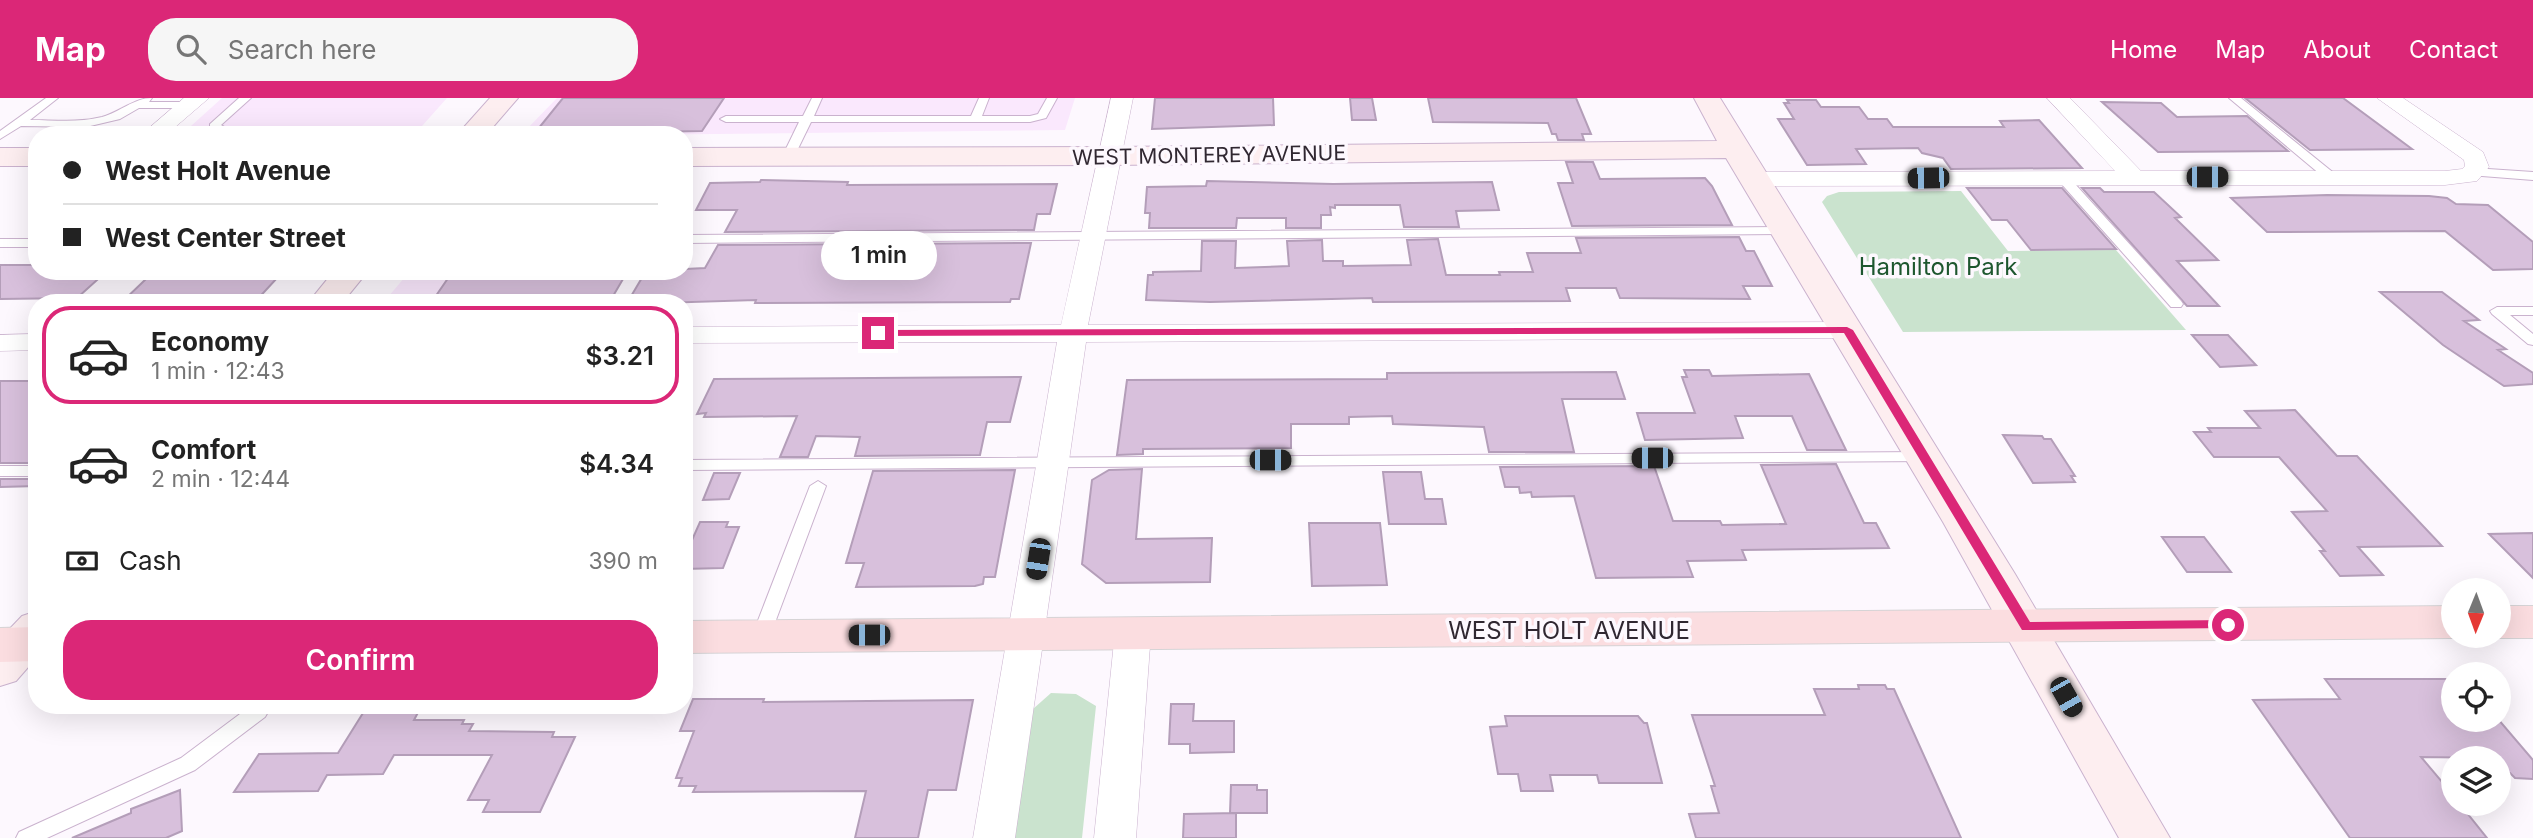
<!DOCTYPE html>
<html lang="en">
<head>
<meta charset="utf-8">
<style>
	:root { --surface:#fff; --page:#f6f6f6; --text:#222; --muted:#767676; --line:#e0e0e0; --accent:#db2777 }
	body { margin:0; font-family:Inter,sans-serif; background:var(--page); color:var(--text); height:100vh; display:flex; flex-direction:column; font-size:26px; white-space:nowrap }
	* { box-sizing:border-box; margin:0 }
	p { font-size:23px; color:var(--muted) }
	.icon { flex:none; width:38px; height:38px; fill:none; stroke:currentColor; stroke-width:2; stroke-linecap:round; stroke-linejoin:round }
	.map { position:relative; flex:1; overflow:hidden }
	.panel { position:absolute; left:28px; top:196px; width:665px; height:420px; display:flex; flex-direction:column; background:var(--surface); border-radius:28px; box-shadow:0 7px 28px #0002 }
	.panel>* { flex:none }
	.guide { position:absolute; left:28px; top:28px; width:665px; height:154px; border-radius:28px; box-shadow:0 7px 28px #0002; display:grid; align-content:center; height:154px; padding:0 35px; background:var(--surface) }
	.needle { width:46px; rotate:181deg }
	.tools { position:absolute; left:2441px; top:480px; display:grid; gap:14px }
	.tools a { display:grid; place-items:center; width:70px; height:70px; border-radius:50%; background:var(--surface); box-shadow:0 7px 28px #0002; font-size:35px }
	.end { position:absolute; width:32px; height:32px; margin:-16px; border:9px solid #db2777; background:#fff; box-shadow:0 0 0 4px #fff }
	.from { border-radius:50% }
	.bubble { position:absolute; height:49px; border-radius:24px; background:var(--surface); box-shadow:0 7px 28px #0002; font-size:23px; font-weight:600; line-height:49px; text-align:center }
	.car { position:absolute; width:21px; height:42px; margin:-21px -10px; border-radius:9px; box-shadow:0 0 5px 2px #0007; background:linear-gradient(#222 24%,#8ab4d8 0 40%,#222 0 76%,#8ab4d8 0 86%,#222 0) }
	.guide b { display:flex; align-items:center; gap:24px; height:66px; font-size:26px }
	.guide b+b { border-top:2px solid var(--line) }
	.guide i { width:18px; height:18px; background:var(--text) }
	ul { padding:12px 0 0; list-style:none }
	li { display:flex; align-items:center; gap:21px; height:98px; margin:0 14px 10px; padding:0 21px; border:4px solid transparent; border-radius:28px }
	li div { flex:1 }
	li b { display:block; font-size:26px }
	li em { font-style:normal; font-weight:600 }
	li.selected { border-color:var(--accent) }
	li>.icon { width:63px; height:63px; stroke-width:1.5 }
	.pay { display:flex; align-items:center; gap:18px; height:77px; padding:0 35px; font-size:26px }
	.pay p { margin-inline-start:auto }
	.action { display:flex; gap:14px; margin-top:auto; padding:14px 35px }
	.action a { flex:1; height:80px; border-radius:28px; background:var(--accent); color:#fff; font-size:28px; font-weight:600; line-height:80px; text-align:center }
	header { display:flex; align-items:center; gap:42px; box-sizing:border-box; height:98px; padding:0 35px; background:var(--accent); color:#fff }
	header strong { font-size:33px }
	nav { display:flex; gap:38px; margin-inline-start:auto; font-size:24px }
	.search { width:490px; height:63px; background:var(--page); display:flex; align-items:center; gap:18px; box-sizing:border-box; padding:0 24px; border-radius:28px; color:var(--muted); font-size:26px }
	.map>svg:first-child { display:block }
	.built { fill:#fae8fd }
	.green { fill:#cae3ce }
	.building { fill:#d8c0dc; stroke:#b49eb9; stroke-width:2 }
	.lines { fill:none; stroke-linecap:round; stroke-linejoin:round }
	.lane-casing { stroke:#cab2ce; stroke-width:2 }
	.street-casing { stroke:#cab2ce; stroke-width:1 }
	.secondary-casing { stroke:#cab2ce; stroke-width:2 }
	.primary-casing { stroke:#d6d4d6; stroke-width:2 }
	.lane { fill:#fff; fill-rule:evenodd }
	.street { fill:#fff; fill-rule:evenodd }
	.secondary { fill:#fdeef0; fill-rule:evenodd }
	.primary { fill:#fbdde0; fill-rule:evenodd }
	.route { fill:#db2777 }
	.labels { text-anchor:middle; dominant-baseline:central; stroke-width:7; stroke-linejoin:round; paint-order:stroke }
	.far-street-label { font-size:21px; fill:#302731; stroke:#fdf8fe }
	.park-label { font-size:24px; fill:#1e572f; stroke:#fdf8fe }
	.street-label { font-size:24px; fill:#302731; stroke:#fdf8fe }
</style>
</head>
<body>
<header>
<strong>Map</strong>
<div class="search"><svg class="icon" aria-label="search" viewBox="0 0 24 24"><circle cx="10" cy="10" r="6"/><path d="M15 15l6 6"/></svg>Search here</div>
<nav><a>Home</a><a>Map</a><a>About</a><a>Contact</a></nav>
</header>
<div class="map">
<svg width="2533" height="740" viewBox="0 0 2533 740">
	<rect width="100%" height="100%" fill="#fdf8fe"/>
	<path class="built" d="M 222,0 L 447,0 L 414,37 L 181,37 Z
		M 557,0 L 1075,0 L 1065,32 L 621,37 L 643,6 L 618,37 L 527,37 L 524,34 Z
		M 410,173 L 469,173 L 445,205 L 383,205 Z"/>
	<path class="green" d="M 1961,93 L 2008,153 L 2116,152 L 2186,232 L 1903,234 L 1822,104 L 1827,98 L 1839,94 Z
		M 1051,595 L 1076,596 L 1096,608 L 1082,740 L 1013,740 L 1033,611 Z"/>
	<path class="building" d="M 563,0 L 724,0 L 702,33 L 534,36 Z
		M 1155,0 L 1273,0 L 1274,27 L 1152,31 Z
		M 1350,0 L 1372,0 L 1376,22 L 1352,22 Z
		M 1428,0 L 1576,0 L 1591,36 L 1582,36 L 1584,42 L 1558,42 L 1556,36 L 1552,36 L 1548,25 L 1433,24 Z
		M 2245,0 L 2343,0 L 2412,51 L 2310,52 Z
		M 1787,2 L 1816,2 L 1821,9 L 1859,9 L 1868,21 L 1887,21 L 1893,29 L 2004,29 L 2000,23 L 2039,22 L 2082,70 L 1951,71 L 1943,60 L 1922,55 L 1918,50 L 1856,51 L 1866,66 L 1807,67 L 1778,21 L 1794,21 L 1784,5 L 1789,5 Z
		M 2102,4 L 2161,5 L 2177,19 L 2247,18 L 2288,53 L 2158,54 Z
		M 1566,64 L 1593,64 L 1600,81 L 1705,80 L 1712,88 L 1732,127 L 1572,128 L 1558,85 L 1573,85 Z
		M 761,82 L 848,84 L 847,87 L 1057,86 L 1050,116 L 1037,116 L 1034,132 L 725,134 L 737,112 L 696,112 L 710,85 L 760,84 Z
		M 1207,83 L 1333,86 L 1492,84 L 1499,112 L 1456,113 L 1459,129 L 1404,129 L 1400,107 L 1335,107 L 1335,110 L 1330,109 L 1331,117 L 1321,117 L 1321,130 L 1286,130 L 1286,120 L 1237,120 L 1236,130 L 1149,130 L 1150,115 L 1145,115 L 1147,89 L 1206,88 Z
		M 1967,90 L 2062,90 L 2116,151 L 2031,152 L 2007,122 L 1992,122 Z
		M 2082,90 L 2100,90 L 2104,94 L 2154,94 L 2181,119 L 2175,120 L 2218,162 L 2177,163 L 2219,208 L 2187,208 Z
		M 2327,97 L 2429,98 L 2447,100 L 2456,106 L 2488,107 L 2533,144 L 2533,171 L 2493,172 L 2445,133 L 2267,134 L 2231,100 Z
		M 1739,139 L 1746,153 L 1754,153 L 1772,188 L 1743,188 L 1750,201 L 1620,200 L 1616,190 L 1566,190 L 1570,203 L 1373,204 L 1372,200 L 1210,204 L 1146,202 L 1148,177 L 1153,177 L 1153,174 L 1201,173 L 1202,143 L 1236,143 L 1235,170 L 1289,168 L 1287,143 L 1322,142 L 1323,163 L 1343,163 L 1343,168 L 1411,167 L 1407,142 L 1438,141 L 1446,177 L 1500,177 L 1499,174 L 1533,174 L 1527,155 L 1581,155 L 1576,140 Z
		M 1031,145 L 1019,201 L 1011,201 L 1010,204 L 755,205 L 756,202 L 660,205 L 662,200 L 630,200 L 646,173 L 705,170 L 718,147 Z
		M 0,167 L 37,167 L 37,173 L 107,173 L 77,200 L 0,201 Z
		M 222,173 L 267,173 L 262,179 L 278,179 L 254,205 L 121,205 L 147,180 L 203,179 L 218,176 Z
		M 453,173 L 579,173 L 574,181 L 623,181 L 609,205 L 431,205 Z
		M 2380,194 L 2442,194 L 2479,222 L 2464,223 L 2506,251 L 2498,252 L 2533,275 L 2533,286 L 2504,288 L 2443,247 Z
		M 2192,237 L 2228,237 L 2256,267 L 2220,269 Z
		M 1684,272 L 1709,272 L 1712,278 L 1809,276 L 1846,352 L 1807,352 L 1792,318 L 1735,318 L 1743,340 L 1645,342 L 1637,315 L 1695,315 L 1682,279 L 1687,279 Z
		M 1616,274 L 1625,301 L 1562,301 L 1574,354 L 1489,354 L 1484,329 L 1393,326 L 1392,318 L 1349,319 L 1349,326 L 1291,326 L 1291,350 L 1143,351 L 1143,356 L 1117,357 L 1127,282 L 1387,281 L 1387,275 Z
		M 1021,279 L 1010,324 L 987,324 L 980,357 L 855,358 L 860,339 L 816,338 L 808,359 L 780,359 L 797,318 L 704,319 L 706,315 L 697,316 L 714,281 Z
		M 0,283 L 37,283 L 37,365 L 0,365 Z
		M 2295,312 L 2337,358 L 2357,358 L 2442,448 L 2358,449 L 2383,477 L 2340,478 L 2320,453 L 2325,453 L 2292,414 L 2327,413 L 2279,359 L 2214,359 L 2194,334 L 2211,334 L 2208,330 L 2260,330 L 2245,313 Z
		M 2003,337 L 2042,338 L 2044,341 L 2051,341 L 2075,378 L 2071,378 L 2075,384 L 2033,385 Z
		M 1836,366 L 1864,425 L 1876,425 L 1889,450 L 1742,452 L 1746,462 L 1687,463 L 1693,479 L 1596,480 L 1574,398 L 1532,399 L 1531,394 L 1520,395 L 1519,389 L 1505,389 L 1500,369 L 1654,368 L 1673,423 L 1720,423 L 1722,427 L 1786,426 L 1761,367 Z
		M 1142,371 L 1136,441 L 1212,440 L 1210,484 L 1106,485 L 1082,466 L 1092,382 L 1109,372 Z
		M 1015,372 L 995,479 L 984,479 L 983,486 L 975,488 L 856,489 L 864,465 L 846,465 L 873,373 Z
		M 1383,374 L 1421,374 L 1425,401 L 1442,401 L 1446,426 L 1389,426 Z
		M 714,375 L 740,375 L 729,401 L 703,402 Z
		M 0,381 L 37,381 L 37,388 L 0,389 Z
		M 700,424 L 728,424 L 726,429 L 739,429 L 723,470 L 684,471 L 684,460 Z
		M 1309,425 L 1380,425 L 1387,487 L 1312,488 Z
		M 2533,435 L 2533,480 L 2489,436 Z
		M 2162,439 L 2204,439 L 2231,474 L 2187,474 Z
		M 2325,581 L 2454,581 L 2454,621 L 2498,621 L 2533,662 L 2533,681 L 2515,680 L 2510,675 L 2499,675 L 2499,660 L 2421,659 L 2454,698 L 2454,705 L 2459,705 L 2487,740 L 2350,740 L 2253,602 L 2340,601 Z
		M 1858,587 L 1885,587 L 1887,591 L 1894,591 L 1961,740 L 1696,740 L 1689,716 L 1719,715 L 1711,688 L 1715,688 L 1692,617 L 1825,617 L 1814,591 L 1859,591 Z
		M 693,601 L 764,601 L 763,604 L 973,602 L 956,692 L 928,692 L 918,740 L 855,740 L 866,693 L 693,694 L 696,688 L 679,688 L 682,680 L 676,680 L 694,633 L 680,633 Z
		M 1171,606 L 1194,606 L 1193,623 L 1234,623 L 1234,654 L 1190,655 L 1190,646 L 1169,646 Z
		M 368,607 L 422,607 L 414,622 L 464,622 L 462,626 L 473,626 L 469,633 L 554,634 L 552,639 L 575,639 L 540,714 L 483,714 L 489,702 L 468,702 L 492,657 L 394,657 L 383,676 L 327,677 L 318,693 L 234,694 L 259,656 L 338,655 Z
		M 1505,618 L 1638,618 L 1644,625 L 1647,625 L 1662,685 L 1599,685 L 1597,677 L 1550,677 L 1553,693 L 1521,693 L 1518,676 L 1498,676 L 1490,629 L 1507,628 Z
		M 1231,687 L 1257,687 L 1257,692 L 1267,692 L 1267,715 L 1230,715 Z
		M 180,692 L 182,733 L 166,740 L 72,740 L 131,715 L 131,711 Z
		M 1236,715 L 1236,740 L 1183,740 L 1184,716 Z"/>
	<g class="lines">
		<defs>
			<path id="lane" d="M 46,0 L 58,0 L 30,22 C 54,22 78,25 102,19 C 120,14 134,0 152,0 L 149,4 L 189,4 L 194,7 L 189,10 L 139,10 L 120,21 L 86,29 L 21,28 L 0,41 L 0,33 Z
				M 239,0 L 251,0 L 221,27 L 230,32 L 388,31 L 394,34 L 392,37 L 223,37 L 210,30 L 210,26 Z
				M 812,0 L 822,0 L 814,18 L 971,18 L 979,0 L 989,0 L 982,18 L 1030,18 L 1038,16 L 1047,0 L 1057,0 L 1046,20 L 1030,24 L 811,24 L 794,59 L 788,63 L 782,59 L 799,24 L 726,24 L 720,21 L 726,18 L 803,18 Z
				M 2229,0 L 2241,0 L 2335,76 L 2335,82 L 2327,82 Z
				M 2473,70 L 2533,74 L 2533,82 L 2469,77 L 2469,71 Z
				M 2062,75 L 2066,76 L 2181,203 L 2183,206 L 2181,209 L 2171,209 L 2058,82 L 2058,76 Z
				M 1786,129 L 1792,133 L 1790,136 L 684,145 L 684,137 Z
				M 0,141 L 37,141 L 37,149 L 0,149 Z
				M 2497,209 L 2533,209 L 2533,217 L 2510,217 L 2533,236 L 2533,247 L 2528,246 L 2492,216 L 2490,213 Z
				M 1924,354 L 1930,355 L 1932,359 L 1930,363 L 684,372 L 684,362 Z
				M 0,368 L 37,368 L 37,378 L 0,378 Z
				M 818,383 L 826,388 L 770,538 L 767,543 L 755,543 L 752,538 L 810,388 Z
				M 252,607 L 272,607 L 265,619 L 195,672 L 47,740 L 16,740 L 19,734 L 181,660 Z"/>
			<path id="street" d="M 184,0 L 209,0 L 166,37 L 141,37 Z
				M 1111,0 L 1133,0 L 1088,227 L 1848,224 L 1858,226 L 1862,232 L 1858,238 L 1848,240 L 1086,244 L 1015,740 L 973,740 L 1057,244 L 684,245 L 684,229 L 1061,227 Z
				M 2047,0 L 2070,0 L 2141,73 L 2445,73 L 2462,71 L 2465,68 L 2464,62 L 2377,0 L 2403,0 L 2483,54 L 2489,69 L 2477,83 L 2445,87 L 1753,88 L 1745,86 L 1741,81 L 1745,76 L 1753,74 L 2115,73 Z
				M 37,236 L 37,252 L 0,253 L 0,237 Z
				M 1133,521 L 1146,525 L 1151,534 L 1136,740 L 1094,740 L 1115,534 L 1120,525 Z"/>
			<path id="secondary" d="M 490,0 L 518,0 L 486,37 L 457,37 Z
				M 1694,0 L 1720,0 L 2015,476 L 2170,740 L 2119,740 L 1943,424 L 1726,60 L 1110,67 L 684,68 L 684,50 L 1110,49 L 1717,43 Z
				M 0,50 L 37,50 L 37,68 L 0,68 Z
				M 334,173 L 368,173 L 342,205 L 308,205 Z
				M 37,513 L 37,559 L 16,583 L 0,588 L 0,541 L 22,518 Z"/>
			<path id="primary" d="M 2454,508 L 2454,537 L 2463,537 L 2454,540 L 684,555 L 684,523 Z
				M 2499,508 L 2533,508 L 2533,540 L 2499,540 L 2490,537 L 2499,537 Z
				M 37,529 L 37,563 L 0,564 L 0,530 Z"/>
		</defs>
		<use href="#lane" class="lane-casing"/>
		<use href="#street" class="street-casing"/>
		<use href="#secondary" class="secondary-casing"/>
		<use href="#primary" class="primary-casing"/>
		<use href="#lane" class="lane"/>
		<use href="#street" class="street"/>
		<use href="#secondary" class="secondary"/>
		<use href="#primary" class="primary"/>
	</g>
	<path class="route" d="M 1847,229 L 1853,232 L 2030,524 L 2228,522 L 2234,527 L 2232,530 L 2022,532 L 1844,235 L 878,238 L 873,235 L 878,232 Z"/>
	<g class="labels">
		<g class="far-street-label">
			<text transform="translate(1209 57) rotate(-1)">WEST MONTEREY AVENUE</text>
		</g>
		<g class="park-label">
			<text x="1938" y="168">Hamilton Park</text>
		</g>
		<g class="street-label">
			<text x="1569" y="532">WEST HOLT AVENUE</text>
		</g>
	</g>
</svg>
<div class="tools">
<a><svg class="needle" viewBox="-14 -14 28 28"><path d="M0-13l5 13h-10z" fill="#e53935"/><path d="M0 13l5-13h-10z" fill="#767676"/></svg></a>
<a><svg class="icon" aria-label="locate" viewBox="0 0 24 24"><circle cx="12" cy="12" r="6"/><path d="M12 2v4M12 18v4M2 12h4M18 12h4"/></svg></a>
<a><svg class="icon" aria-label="layers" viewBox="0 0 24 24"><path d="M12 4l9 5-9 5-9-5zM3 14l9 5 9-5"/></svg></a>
</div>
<i class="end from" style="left:2228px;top:527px"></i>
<i class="end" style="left:878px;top:235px"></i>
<div class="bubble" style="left:821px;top:133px;width:116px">1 min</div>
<i class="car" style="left:2207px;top:79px;rotate:90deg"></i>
<i class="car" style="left:1928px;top:80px;rotate:269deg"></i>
<i class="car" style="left:1652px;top:360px;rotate:270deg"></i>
<i class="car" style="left:1270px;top:362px;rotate:90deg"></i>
<i class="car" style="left:1038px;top:461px;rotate:189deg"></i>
<i class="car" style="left:869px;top:537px;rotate:270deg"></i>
<i class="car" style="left:2066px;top:599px;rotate:150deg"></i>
<div class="guide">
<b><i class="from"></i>West Holt Avenue</b>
<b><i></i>West Center Street</b>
</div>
<section class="panel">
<ul>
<li class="selected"><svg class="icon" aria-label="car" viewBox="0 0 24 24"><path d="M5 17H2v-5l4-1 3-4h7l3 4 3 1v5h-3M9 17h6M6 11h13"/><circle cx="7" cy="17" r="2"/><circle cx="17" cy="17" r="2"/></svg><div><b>Economy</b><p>1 min · 12:43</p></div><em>$3.21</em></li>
<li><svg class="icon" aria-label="car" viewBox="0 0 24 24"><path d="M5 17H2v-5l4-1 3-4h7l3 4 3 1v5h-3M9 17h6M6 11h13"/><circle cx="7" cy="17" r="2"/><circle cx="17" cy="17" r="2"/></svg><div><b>Comfort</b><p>2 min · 12:44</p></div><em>$4.34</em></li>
</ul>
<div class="pay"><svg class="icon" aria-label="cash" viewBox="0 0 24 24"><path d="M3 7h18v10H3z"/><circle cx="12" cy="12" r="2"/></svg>Cash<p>390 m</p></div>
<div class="action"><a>Confirm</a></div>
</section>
</div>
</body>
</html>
